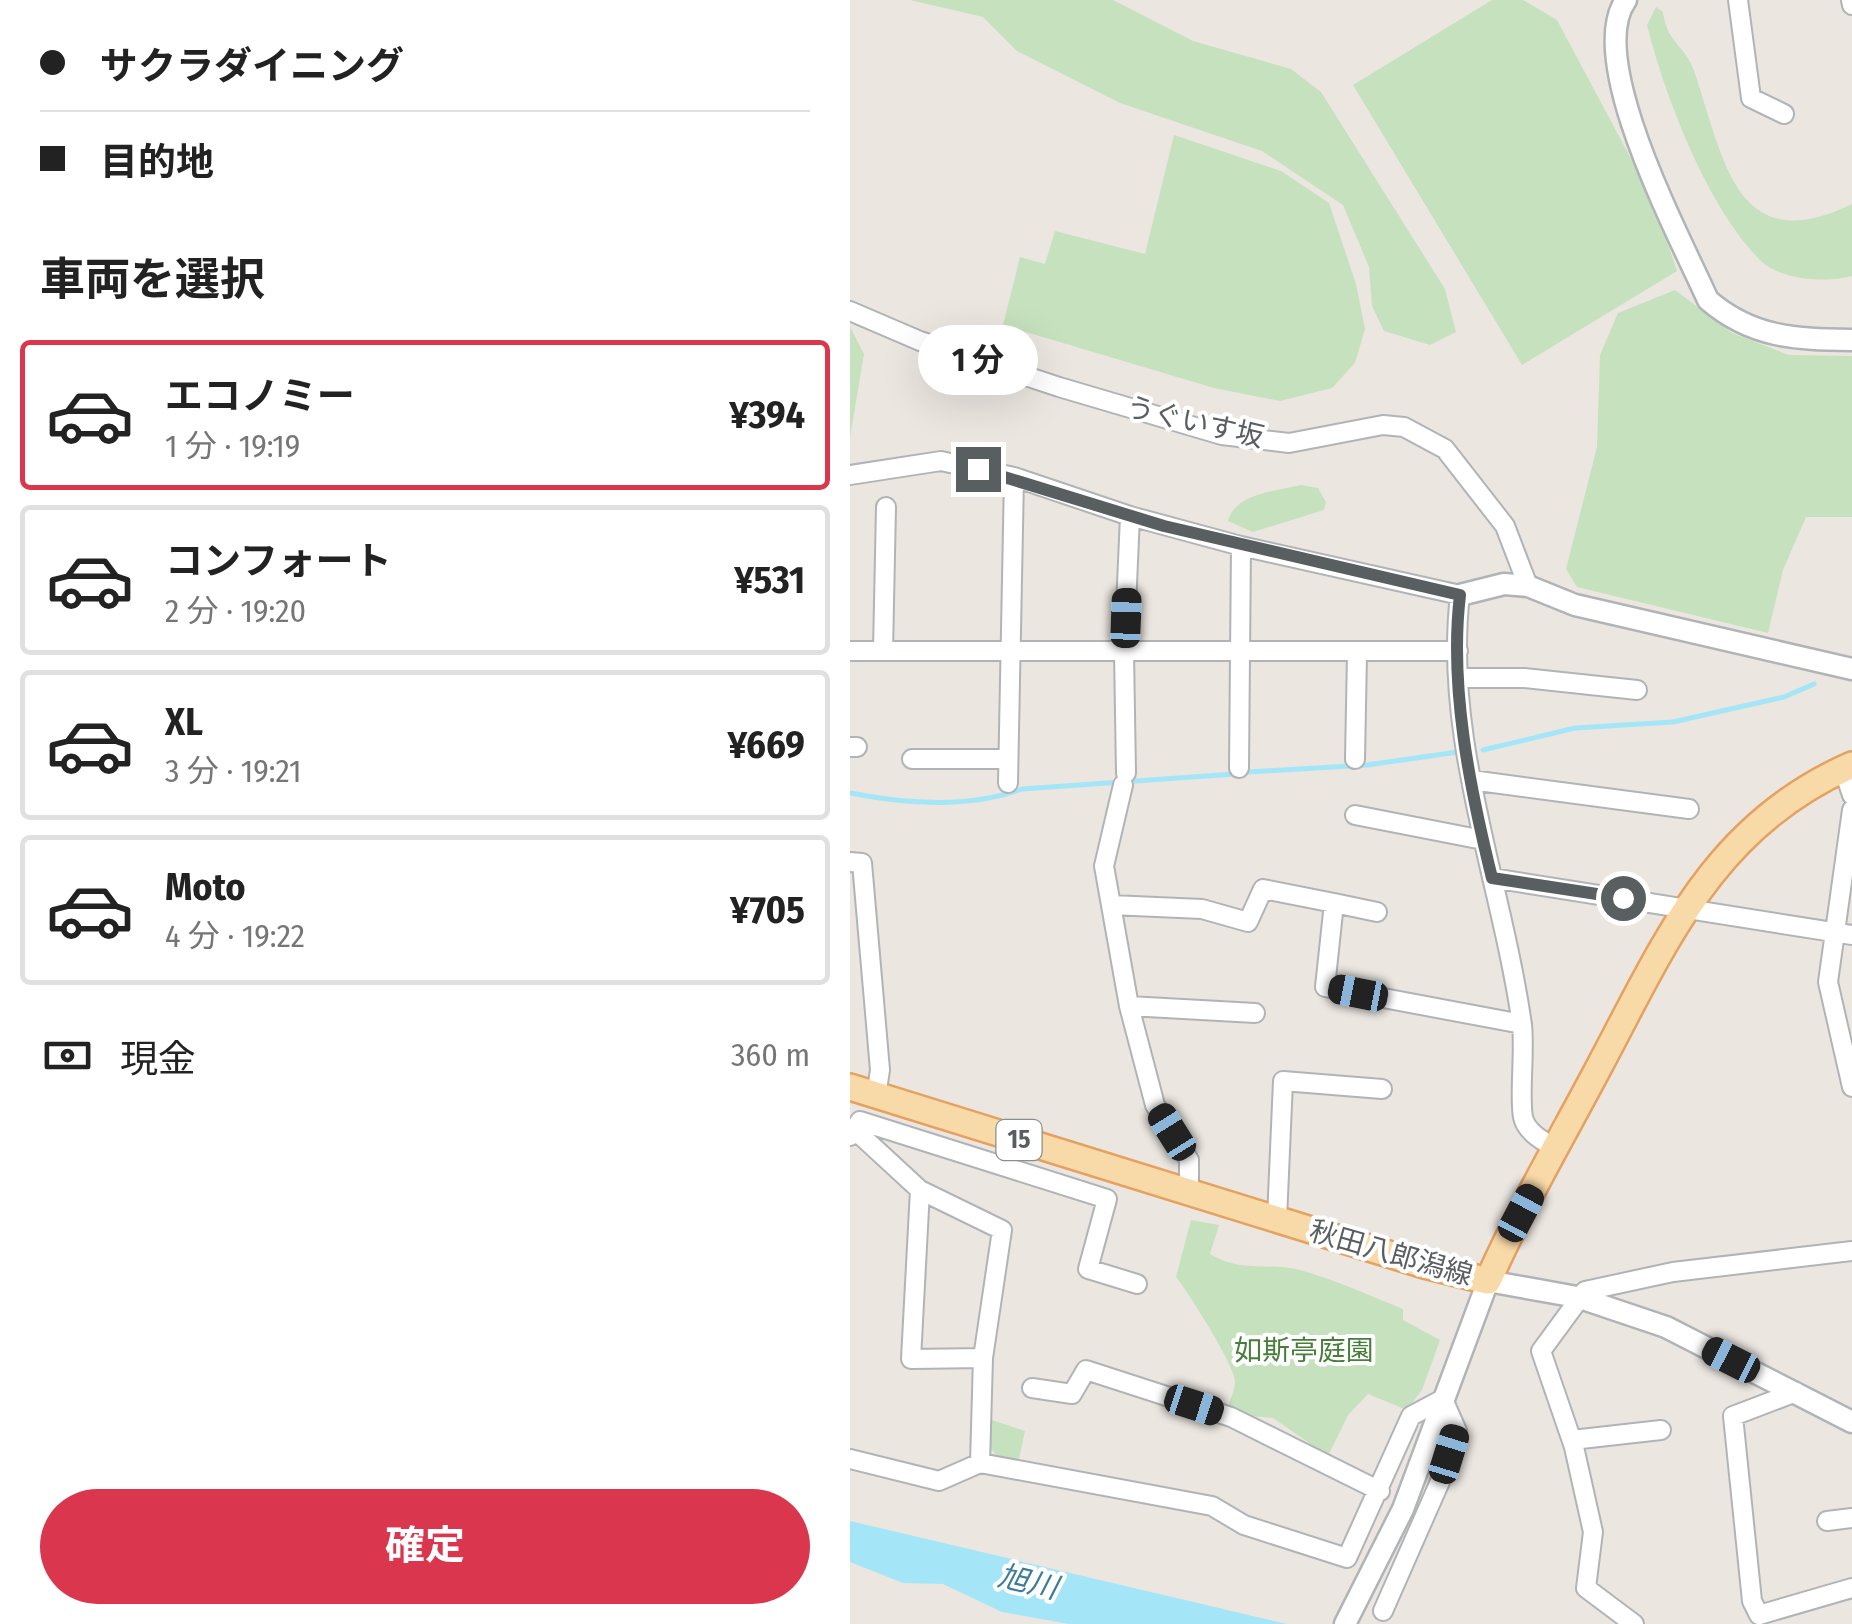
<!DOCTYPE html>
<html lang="ja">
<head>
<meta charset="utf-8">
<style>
	:root { --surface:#fff; --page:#f6f6f6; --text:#222; --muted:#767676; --line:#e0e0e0; --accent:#da374f }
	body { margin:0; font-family:"Fira Sans Condensed","Noto Sans JP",sans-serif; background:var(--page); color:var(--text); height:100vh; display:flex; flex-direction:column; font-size:38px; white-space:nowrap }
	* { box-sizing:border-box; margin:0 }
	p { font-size:32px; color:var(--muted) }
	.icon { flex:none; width:55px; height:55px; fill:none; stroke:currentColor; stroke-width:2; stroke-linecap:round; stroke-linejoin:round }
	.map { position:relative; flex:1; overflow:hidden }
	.sheet { display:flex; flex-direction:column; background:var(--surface); width:850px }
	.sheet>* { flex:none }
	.hud { display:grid; align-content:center; height:220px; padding:0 40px; background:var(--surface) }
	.end { position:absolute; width:45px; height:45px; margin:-22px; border:12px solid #595e60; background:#fff; box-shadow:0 0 0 5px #fff }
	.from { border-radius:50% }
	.bubble { position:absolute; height:70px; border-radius:35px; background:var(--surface); box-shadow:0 10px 40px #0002; font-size:32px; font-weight:700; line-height:70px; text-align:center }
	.car { position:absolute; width:30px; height:60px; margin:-30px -15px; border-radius:12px; box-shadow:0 0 8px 2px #0007; background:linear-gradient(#222 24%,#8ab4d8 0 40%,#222 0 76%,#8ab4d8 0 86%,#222 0) }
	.hud b { display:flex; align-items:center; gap:35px; height:95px; font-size:38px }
	.hud b+b { border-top:2px solid var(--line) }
	.hud i { width:25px; height:25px; background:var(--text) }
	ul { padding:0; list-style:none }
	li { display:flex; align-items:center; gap:30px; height:150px; margin:0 20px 15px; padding:0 20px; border:5px solid var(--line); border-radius:10px }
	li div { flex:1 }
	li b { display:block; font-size:38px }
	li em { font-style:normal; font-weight:700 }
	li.on { border-color:var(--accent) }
	li>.icon { width:90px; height:90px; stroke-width:1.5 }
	h2 { padding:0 40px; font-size:45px; line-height:120px }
	.pay { display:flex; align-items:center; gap:25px; height:110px; padding:0 40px; font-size:38px }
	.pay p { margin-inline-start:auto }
	.action { display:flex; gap:20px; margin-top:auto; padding:20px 40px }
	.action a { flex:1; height:115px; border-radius:60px; background:var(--accent); color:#fff; font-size:40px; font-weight:700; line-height:115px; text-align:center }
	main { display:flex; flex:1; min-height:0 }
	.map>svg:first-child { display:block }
	.green { fill:#c6e1be }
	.water { fill:#a4e6f7 }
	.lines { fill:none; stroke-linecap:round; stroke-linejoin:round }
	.stream { stroke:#a4e6f7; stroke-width:5 }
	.minor-casing { stroke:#b1b4b7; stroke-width:22 }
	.tertiary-casing { stroke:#b1b4b7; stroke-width:25 }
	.primary-casing { stroke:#e5a15f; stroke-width:30 }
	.minor { stroke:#fff; stroke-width:18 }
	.tertiary { stroke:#fff; stroke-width:20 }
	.primary { stroke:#f8d9a8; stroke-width:25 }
	.route { stroke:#595e60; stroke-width:12 }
	.labels { text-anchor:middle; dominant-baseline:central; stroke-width:8; stroke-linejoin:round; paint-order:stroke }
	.shield { fill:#fff; stroke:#8b8e90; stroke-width:2.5 }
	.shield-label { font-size:25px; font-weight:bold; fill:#595e60 }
	.street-label { font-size:28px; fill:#595e60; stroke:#fff }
	.park-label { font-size:28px; fill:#467e3a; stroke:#fff }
	.water-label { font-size:30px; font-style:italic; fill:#3e7d97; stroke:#fff }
</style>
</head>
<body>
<main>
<section class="sheet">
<div class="hud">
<b><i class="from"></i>サクラダイニング</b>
<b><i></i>目的地</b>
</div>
<h2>車両を選択</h2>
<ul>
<li class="on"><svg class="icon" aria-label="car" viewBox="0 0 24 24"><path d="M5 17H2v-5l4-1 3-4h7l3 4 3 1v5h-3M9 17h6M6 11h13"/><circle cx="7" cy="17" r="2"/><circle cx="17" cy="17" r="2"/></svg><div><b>エコノミー</b><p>1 分 · 19:19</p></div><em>¥394</em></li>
<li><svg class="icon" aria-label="car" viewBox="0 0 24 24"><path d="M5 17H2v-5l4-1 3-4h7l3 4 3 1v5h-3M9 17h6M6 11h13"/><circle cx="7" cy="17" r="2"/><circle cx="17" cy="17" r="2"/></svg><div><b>コンフォート</b><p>2 分 · 19:20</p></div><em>¥531</em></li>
<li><svg class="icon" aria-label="car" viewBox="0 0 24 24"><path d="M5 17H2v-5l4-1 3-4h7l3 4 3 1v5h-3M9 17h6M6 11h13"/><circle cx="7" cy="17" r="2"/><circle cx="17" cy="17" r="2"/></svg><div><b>XL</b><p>3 分 · 19:21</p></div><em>¥669</em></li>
<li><svg class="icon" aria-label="car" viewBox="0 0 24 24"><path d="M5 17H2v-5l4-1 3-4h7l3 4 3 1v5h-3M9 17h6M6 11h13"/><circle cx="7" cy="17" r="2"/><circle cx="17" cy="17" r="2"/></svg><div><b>Moto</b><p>4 分 · 19:22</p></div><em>¥705</em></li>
</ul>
<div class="pay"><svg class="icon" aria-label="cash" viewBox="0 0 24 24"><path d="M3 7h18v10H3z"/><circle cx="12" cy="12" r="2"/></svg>現金<p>360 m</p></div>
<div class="action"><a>確定</a></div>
</section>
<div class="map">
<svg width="1002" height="1624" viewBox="0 0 1002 1624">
	<rect width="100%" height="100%" fill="#ebe6e0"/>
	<path class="green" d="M 60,0 L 263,0 L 343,41 L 441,69 L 471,92 L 595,289 L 606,332 L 580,345 L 534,331 L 522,306 L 519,267 L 493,205 L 412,151 L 270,103 L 167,51 L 133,17 Z
		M 642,0 L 673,0 L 707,20 L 804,202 L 827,271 L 672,365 L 503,85 Z
		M 806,7 L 813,12 C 817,44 835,44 844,71 C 874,158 885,261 1002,204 L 1002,276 C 979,283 931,280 912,262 C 858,209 815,97 797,25 Z
		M 324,135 L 431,171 L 479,203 L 506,284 L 515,329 L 505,363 L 482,388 L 430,401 L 364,388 L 153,325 L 170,257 L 195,264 L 205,231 L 295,254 Z
		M 825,290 L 882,333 L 939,355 L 1002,356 L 1002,517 L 956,517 L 933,570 L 918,633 L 727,587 L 716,569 L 747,447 L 750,355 L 768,313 Z
		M 0,327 L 14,354 L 0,437 Z
		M 451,485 L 468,488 L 476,502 L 474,510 L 403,532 L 378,521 C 385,493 427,491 451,485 Z
		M 341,1220 L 369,1225 L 360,1254 C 392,1273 416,1262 450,1270 C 485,1280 519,1295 553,1309 L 553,1320 L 590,1340 L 572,1390 L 557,1410 L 518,1394 L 498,1415 L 478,1456 L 423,1418 L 392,1415 L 379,1404 C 381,1398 385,1388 385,1381 C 385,1366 337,1290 326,1277 Z
		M 142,1420 L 175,1431 L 169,1459 L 146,1455 L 136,1442 Z"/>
	<path class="water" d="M 0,1521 L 437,1624 L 219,1624 L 152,1612 L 93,1584 L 53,1583 L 0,1562 Z"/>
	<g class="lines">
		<path class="stream" d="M 633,750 L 725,728 L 823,722 L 934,697 L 964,684
			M 398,772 L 517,765 L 608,752
			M 0,793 C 56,804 118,809 172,789 L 385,774"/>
		<defs>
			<path id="minor" d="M 888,0 L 901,98 L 934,114
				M 1001,0 L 1002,5
				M 0,311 L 70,341 L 209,387 L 372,435 L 439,443 L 533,425 L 554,427 L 595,449 L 655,526 L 678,586
				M 0,475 L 91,461 L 164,477 L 280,516 L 391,546 L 610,595 C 593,740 652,883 672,1025 C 675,1052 669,1096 673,1117 C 676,1132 693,1141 705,1148
				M 0,651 L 608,651
				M 33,651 L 36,507
				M 610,678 L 674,678 L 787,690
				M 0,747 L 7,747
				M 62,759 L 158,759
				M 505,759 L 507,654
				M 389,768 L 391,546
				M 993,768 L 1002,795
				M 276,773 L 274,652 L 280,516
				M 621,780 L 839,809
				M 158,783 L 164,477
				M 273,785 L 254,866 L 279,1006 L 305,1105 L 339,1160 L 339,1193
				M 1002,810 L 978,982 L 1002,1087
				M 505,815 L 633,840
				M 0,862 L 12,863 L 30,1070 L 26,1096
				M 642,878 L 1002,935
				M 484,903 L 527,912
				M 261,905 L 352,909 L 398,922 L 413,889 L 484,903 L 475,987 L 672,1024
				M 279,1006 L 405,1013
				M 5,1130 L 70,1190 L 152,1230 L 133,1358 L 130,1463
				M 0,1136 L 10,1121 L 257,1199 L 238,1269 L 287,1284
				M 70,1190 L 61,1359 L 133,1358
				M 427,1219 L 433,1081 L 532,1089
				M 182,1388 L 222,1394 L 236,1370 L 381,1417 L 530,1491
				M 946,1392 L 883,1416 L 902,1601 L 909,1615 L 1002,1588
				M 722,1440 L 811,1430
				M 0,1459 L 89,1481 L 130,1463 L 362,1506 L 394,1525 L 497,1558 L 561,1416 L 593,1399 L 607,1431 L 592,1477 L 533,1611
				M 977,1521 L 1002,1518
				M 784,1624 L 736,1588 L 743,1532 L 724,1447 L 691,1351 L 735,1291 L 823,1272 L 1002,1251"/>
			<path id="tertiary" d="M 776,0 C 734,59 830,237 858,300 C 902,338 945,339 1002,340
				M 610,595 L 654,584 L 678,586 L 725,605 L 1002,669
				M 495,1624 L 553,1509 L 638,1281 L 727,1297 L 816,1327 L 1002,1422"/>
			<path id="primary" d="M 0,1087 L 574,1265 L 638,1281 C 671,1207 712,1137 750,1065 C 816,941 864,825 1002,765"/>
		</defs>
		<use href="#minor" class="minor-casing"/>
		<use href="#tertiary" class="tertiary-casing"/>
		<use href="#primary" class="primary-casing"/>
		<use href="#minor" class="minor"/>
		<use href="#tertiary" class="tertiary"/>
		<use href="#primary" class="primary"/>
	</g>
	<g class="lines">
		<path class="route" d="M 128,469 L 314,526 L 610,595 C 599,687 620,789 642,878 L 773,898"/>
	</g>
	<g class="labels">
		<rect class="shield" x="146.5" y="1120" width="45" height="40" rx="8"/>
		<g class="shield-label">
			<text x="169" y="1140">15</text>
		</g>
		<g class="street-label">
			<text transform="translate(345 422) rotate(13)">うぐいす坂</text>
			<text transform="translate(541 1253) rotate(16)">秋田八郎潟線</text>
		</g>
		<g class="park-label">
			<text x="454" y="1350">如斯亭庭園</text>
		</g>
		<g class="water-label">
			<text transform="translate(178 1582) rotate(13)">旭川</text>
		</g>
	</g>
</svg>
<i class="end from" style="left:773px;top:898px"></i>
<i class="end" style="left:128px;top:469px"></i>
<div class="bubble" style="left:68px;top:325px;width:120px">1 分</div>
<i class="car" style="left:276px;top:618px;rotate:2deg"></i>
<i class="car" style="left:508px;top:993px;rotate:281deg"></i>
<i class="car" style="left:322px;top:1132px;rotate:328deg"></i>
<i class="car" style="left:671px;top:1213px;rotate:28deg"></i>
<i class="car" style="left:881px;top:1360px;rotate:297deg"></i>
<i class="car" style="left:344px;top:1405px;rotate:108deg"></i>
<i class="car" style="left:599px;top:1454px;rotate:17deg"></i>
</div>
</main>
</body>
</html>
